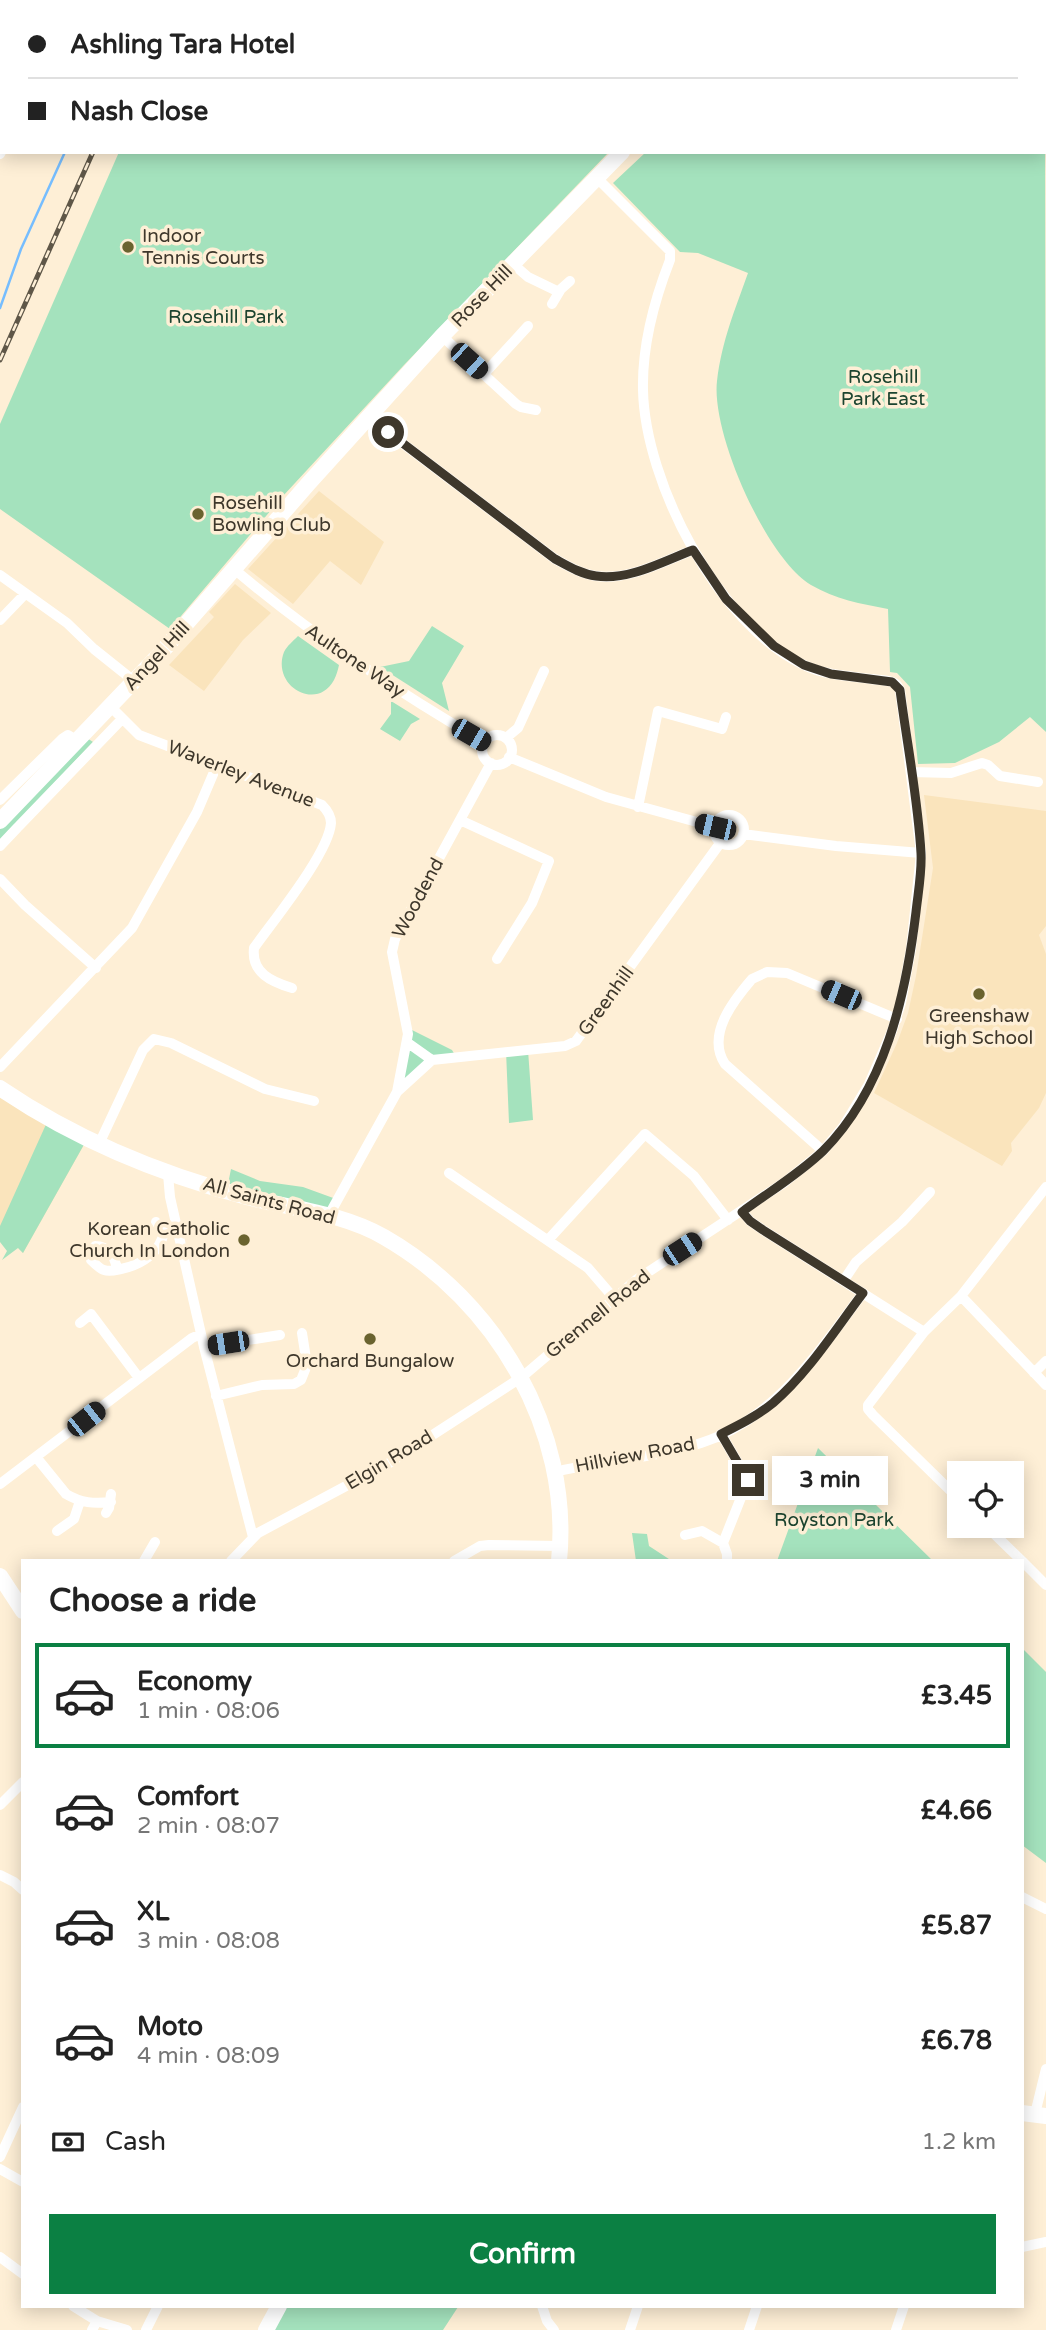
<!DOCTYPE html>
<html lang="en">
<head>
<meta charset="utf-8">
<style>
	:root { --surface:#fff; --page:#f2f2f2; --text:#222; --muted:#767676; --line:#e0e0e0; --accent:#0b8043 }
	body { margin:0; font-family:"Varela Round",sans-serif; background:var(--page); color:var(--text); height:100vh; display:flex; flex-direction:column; font-size:26px; white-space:nowrap }
	* { box-sizing:border-box; margin:0 }
	p { font-size:23px; color:var(--muted) }
	.icon { flex:none; width:38px; height:38px; fill:none; stroke:currentColor; stroke-width:2; stroke-linecap:round; stroke-linejoin:round }
	.map { position:relative; flex:1; overflow:hidden }
	.side { position:absolute; left:21px; top:1559px; width:1003px; height:749px; display:flex; flex-direction:column; background:var(--surface); border-radius:0px; box-shadow:0 4px 18px #0003 }
	.side>* { flex:none }
	.guide { position:absolute; left:0px; top:0px; width:1046px; height:154px; box-shadow:0 4px 18px #0003; display:grid; align-content:center; height:154px; padding:0 28px; background:var(--surface) }
	.tools { position:absolute; left:947px; top:1461px; display:grid; gap:14px }
	.tools a { display:grid; place-items:center; width:77px; height:77px; border-radius:0px; background:var(--surface); box-shadow:0 4px 18px #0003; font-size:35px }
	.end { position:absolute; width:32px; height:32px; margin:-16px; border:9px solid #3e372b; background:#fff; box-shadow:0 0 0 4px #fff }
	.from { border-radius:50% }
	.bubble { position:absolute; height:49px; border-radius:0px; background:var(--surface); box-shadow:0 4px 18px #0003; font-size:23px; font-weight:800; line-height:49px; text-align:center }
	.car { position:absolute; width:21px; height:42px; margin:-21px -10px; border-radius:9px; box-shadow:0 0 5px 2px #0007; background:linear-gradient(#222 24%,#8ab4d8 0 40%,#222 0 76%,#8ab4d8 0 86%,#222 0) }
	.guide b { display:flex; align-items:center; gap:24px; height:66px; font-size:26px }
	.guide b+b { border-top:2px solid var(--line) }
	.guide i { width:18px; height:18px; background:var(--text) }
	ul { padding:0; list-style:none }
	li { display:flex; align-items:center; gap:21px; height:105px; margin:0 14px 10px; padding:0 14px; border:4px solid transparent; border-radius:0px }
	li div { flex:1 }
	li b { display:block; font-size:26px }
	li em { font-style:normal; font-weight:800 }
	li.current { border-color:var(--accent) }
	li>.icon { width:63px; height:63px; stroke-width:1.5 }
	h2 { padding:0 28px; font-size:32px; line-height:84px }
	.pay { display:flex; align-items:center; gap:18px; height:77px; padding:0 28px; font-size:26px }
	.pay p { margin-inline-start:auto }
	.button { display:flex; gap:14px; margin-top:auto; padding:14px 28px }
	.button a { flex:1; height:80px; border-radius:0px; background:var(--accent); color:#fff; font-size:28px; font-weight:800; line-height:80px; text-align:center }
	.map>svg:first-child { display:block }
	.built { fill:#fae4bc }
	.green { fill:#a4e2bd }
	.lines { fill:none; stroke-linecap:round; stroke-linejoin:round }
	.stream { stroke:#76bdfe; stroke-width:2.5 }
	.street { stroke:#fff; stroke-width:10 }
	.secondary { stroke:#fff; stroke-width:16 }
	.rail-casing { stroke:#5f5748; stroke-width:5 }
	.rail { stroke:#feefd6; stroke-width:2.5; stroke-dasharray:8; stroke-linecap:butt }
	.route { stroke:#3e372b; stroke-width:9 }
	.poi-dot { fill:#6a632f; stroke:#feefd6; stroke-width:2.5 }
	.labels { text-anchor:middle; dominant-baseline:central; stroke-width:7; stroke-linejoin:round; paint-order:stroke }
	.poi-label { font-size:19px; fill:#3e372b; stroke:#feefd6; text-anchor:start }
	.street-label { font-size:19px; fill:#3e372b; stroke:#feefd6 }
	.park-label { font-size:19px; fill:#1c442f; stroke:#feefd6 }
</style>
</head>
<body>
<div class="map">
<svg width="1046" height="2330" viewBox="0 0 1046 2330">
	<rect width="100%" height="100%" fill="#feefd6"/>
	<path class="built" d="M 319,491 L 384,542 L 361,585 L 330,561 L 293,604 L 248,569 Z
		M 235,584 L 271,613 L 243,640 L 204,691 L 169,665 L 214,617 L 209,612 Z
		M 924,795 L 1046,811 L 1046,926 L 1039,935 L 1046,954 L 1046,1093 L 1039,1108 L 1011,1143 L 1012,1151 L 1002,1166 L 874,1093 L 897,1043 L 908,1013 L 916,976 L 933,868 Z
		M 0,1091 L 86,1141 L 23,1253 L 0,1228 Z"/>
	<path class="green" d="M 193,0 L 769,0 L 192,2 Z
		M 1045,119 L 1046,732 L 1030,717 L 999,742 L 955,763 L 918,764 L 910,687 L 897,673 L 890,672 L 888,609 C 861,604 835,599 811,585 C 766,558 711,433 717,381 C 722,340 735,310 748,273 L 698,253 L 680,252 L 613,183 L 646,152 L 1045,152 Z
		M 119,152 L 609,152 L 404,365 L 283,496 L 170,629 L 0,509 L 0,424 Z
		M 432,626 L 464,646 L 442,683 L 449,711 L 380,667 L 409,661 Z
		M 298,636 L 339,665 C 338,670 336,676 334,680 C 317,712 271,686 284,652 C 287,646 293,641 298,636 Z
		M 391,701 L 420,719 L 411,724 L 400,741 L 380,729 L 391,714 Z
		M 87,738 L 93,742 L 0,840 L 0,827 Z
		M 410,1029 L 452,1050 L 455,1055 L 432,1058 L 400,1086 Z
		M 528,1050 L 533,1120 L 509,1123 L 506,1051 Z
		M 48,1120 L 86,1141 L 23,1253 L 18,1248 L 2,1260 L 7,1251 L 0,1242 L 0,1226 Z
		M 231,1169 L 260,1181 L 303,1187 L 336,1199 L 328,1213 L 227,1189 Z
		M 818,1448 L 933,1561 L 777,1561 Z
		M 632,1533 L 647,1534 L 649,1546 L 672,1561 L 636,1561 Z
		M 1022,1648 L 1046,1672 L 1046,1863 L 1022,1845 Z
		M 279,2307 L 458,2307 L 443,2330 L 266,2330 Z"/>
	<g class="lines">
		<path class="stream" d="M 126,2 L 127,0
			M 0,308 L 21,249 L 65,152"/>
		<path class="street" d="M 1020,0 L 1021,2
			M 67,2 L 68,0
			M 1045,26 L 1046,28
			M 0,57 L 2,57
			M 0,154 L 2,150
			M 513,264 L 528,277 L 559,292
			M 552,304 L 561,289 L 570,281
			M 442,336 L 516,404 L 521,407 L 536,410
			M 484,374 L 528,326
			M 368,417 L 555,559 C 568,566 581,574 596,576 C 628,581 664,561 693,550
			M 234,569 C 312,635 396,691 484,742
			M 0,575 L 67,623 L 94,649 L 134,681
			M 0,620 L 25,594
			M 110,706 L 139,735 L 322,805 C 327,810 331,815 331,823 C 329,853 273,921 254,948 C 251,973 272,982 292,988
			M482 750a15 15 0 1 1 30 0a15 15 0 1 1-30 0Z
			M 506,738 L 518,728 L 544,671
			M 509,757 L 606,797 L 715,827
			M 911,772 L 951,773 L 982,763 L 988,765 L 1000,776 L 1038,782
			M 0,800 L 62,739 L 68,735 L 78,741
			M 638,807 L 658,711 L 722,729 L 726,717
			M714 830a15 15 0 1 1 30 0a15 15 0 1 1-30 0Z
			M 460,820 L 549,861 L 532,903 L 497,959
			M 19,826 L 122,719
			M 743,834 L 836,846 L 921,853
			M 0,846 L 18,827
			M 0,879 L 25,905 L 96,968
			M 408,1043 L 432,1060
			M 432,1060 L 565,1046 L 576,1041 L 721,842
			M 0,1067 L 132,928 L 197,812 L 217,765
			M 398,1091 L 432,1060
			M 99,1144 L 143,1050 L 154,1039 L 171,1043 L 265,1089 L 314,1101
			M 823,1151 L 725,1064 C 706,1035 733,1001 752,979 L 767,972 L 787,973 L 897,1019
			M 449,1173 L 588,1268 L 613,1297
			M 168,1174 L 170,1197 L 204,1347 L 253,1537
			M 742,1211 L 750,1221 L 763,1230 L 924,1332
			M 329,1215 L 397,1092 L 408,1034 L 392,952 L 395,939 L 491,763
			M 548,1240 L 645,1134 L 694,1176 L 728,1220
			M 117,1269 C 115,1258 109,1246 95,1246 L 91,1253 L 91,1260 C 95,1264 100,1269 104,1270 C 110,1272 116,1270 121,1269 C 141,1265 160,1253 164,1232 L 156,1222
			M 844,1280 L 856,1262 L 902,1222 L 930,1192
			M 961,1296 L 1046,1385
			M 80,1323 L 91,1314 L 139,1378
			M 204,1347 L 280,1335
			M 1034,1373 L 1046,1361
			M 216,1396 L 262,1385 L 294,1384 L 301,1380 L 307,1365 L 302,1333
			M 721,1434 L 748,1480 L 723,1543 L 727,1554 L 727,1561
			M 36,1457 L 66,1494 C 81,1503 94,1504 111,1502
			M 554,1472 C 602,1461 654,1458 701,1443 C 776,1419 818,1352 863,1293
			M 0,1484 L 192,1338 L 201,1334
			M 959,1499 L 873,1415 L 868,1409 L 868,1405 L 924,1332 L 961,1296 L 1046,1187
			M 106,1513 L 109,1508 L 111,1494
			M 986,1526 L 1022,1561
			M 57,1531 L 74,1519 L 80,1501
			M 685,1535 L 702,1531 L 723,1543
			M 144,1561 L 155,1542
			M 231,1561 L 258,1533 L 391,1462 L 522,1377 L 636,1280 L 785,1182 L 823,1151 L 843,1127 L 869,1084 L 892,1031 L 901,1003 L 911,949 L 921,853 L 900,690 C 897,685 897,684 892,682 C 886,680 878,680 871,679 C 849,676 824,675 804,665 C 718,625 645,482 643,390 C 642,345 654,301 670,260 L 670,251 L 596,177
			M 454,1561 L 480,1546 L 489,1545 L 560,1546
			M 1022,1561 L 1046,1585
			M 0,1805 L 23,1782
			M 0,1875 L 14,1882 L 23,1890
			M 1022,1897 L 1046,1909
			M 1035,2114 L 1046,2069
			M 0,2157 L 23,2107
			M 0,2169 L 23,2182
			M 1022,2247 L 1046,2242
			M 0,2257 L 23,2274
			M 73,2306 L 97,2321 L 92,2330
			M 542,2306 L 547,2321 L 554,2330
			M 97,2321 L 127,2330
			M 146,2330 L 158,2306
			M 630,2330 L 638,2306
			M 749,2330 L 757,2306
			M 896,2330 L 904,2306"/>
		<path class="secondary" d="M 782,2 L 784,0
			M 0,821 L 159,655 L 308,484 L 442,336 L 622,152
			M 0,1088 C 75,1139 160,1174 247,1197 C 293,1209 342,1213 384,1237 C 496,1301 572,1430 559,1561
			M 0,1576 L 23,1611
			M 1022,2113 L 1046,2116
			M 266,2330 L 279,2306"/>
		<defs>
			<path id="rail" d="M 151,2 L 152,0
				M 0,360 L 93,152"/>
		</defs>
		<use href="#rail" class="rail-casing"/>
		<use href="#rail" class="rail"/>
	</g>
	<g class="lines">
		<path class="route" d="M 388,432 L 555,559 C 568,566 581,574 596,576 C 628,581 664,561 693,550 L 726,599 L 774,646 L 804,665 L 831,674 L 892,682 L 900,690 C 907,744 918,799 921,853 C 922,873 918,893 916,912 C 906,995 885,1089 823,1151 C 799,1174 769,1192 742,1212 L 750,1221 L 763,1230 L 863,1293 C 835,1330 808,1373 773,1403 C 757,1416 739,1425 721,1434 L 748,1480"/>
	</g>
	<g class="poi-dot">
		<circle cx="128" cy="247" r="7"/>
		<circle cx="198" cy="514" r="7"/>
		<circle cx="979" cy="994" r="7"/>
		<circle cx="244" cy="1240" r="7"/>
		<circle cx="370" cy="1339" r="7"/>
	</g>
	<g class="labels">
		<g class="poi-label">
			<text x="142" y="236">Indoor<tspan x="142" dy="22">Tennis Courts</tspan></text>
			<text x="212" y="503">Rosehill<tspan x="212" dy="22">Bowling Club</tspan></text>
			<text x="979" y="1016" text-anchor="middle">Greenshaw<tspan x="979" dy="22">High School</tspan></text>
			<text x="230" y="1229" text-anchor="end">Korean Catholic<tspan x="230" dy="22">Church In London</tspan></text>
			<text x="370" y="1361" text-anchor="middle">Orchard Bungalow</text>
		</g>
		<g class="street-label">
			<text transform="translate(482 296) rotate(-46)">Rose Hill</text>
			<text transform="translate(157 656) rotate(-47)">Angel Hill</text>
			<text transform="translate(355 661) rotate(34)">Aultone Way</text>
			<text transform="translate(241 774) rotate(21)">Waverley Avenue</text>
			<text transform="translate(418 898) rotate(-62)">Woodend</text>
			<text transform="translate(606 1001) rotate(-54)">Greenhill</text>
			<text transform="translate(269 1201) rotate(15)">All Saints Road</text>
			<text transform="translate(598 1314) rotate(-39)">Grennell Road</text>
			<text transform="translate(635 1455) rotate(-11)">Hillview Road</text>
			<text transform="translate(389 1460) rotate(-31)">Elgin Road</text>
		</g>
		<g class="park-label">
			<text x="226" y="317">Rosehill Park</text>
			<text x="883" y="377">Rosehill<tspan x="883" dy="22">Park East</tspan></text>
			<text x="834" y="1520">Royston Park</text>
		</g>
	</g>
</svg>
<div class="tools">
<a><svg class="icon" aria-label="locate" viewBox="0 0 24 24"><circle cx="12" cy="12" r="6"/><path d="M12 2v4M12 18v4M2 12h4M18 12h4"/></svg></a>
</div>
<i class="end from" style="left:388px;top:432px"></i>
<i class="end" style="left:748px;top:1480px"></i>
<div class="bubble" style="left:772px;top:1456px;width:116px">3 min</div>
<i class="car" style="left:469px;top:361px;rotate:132deg"></i>
<i class="car" style="left:471px;top:735px;rotate:120deg"></i>
<i class="car" style="left:715px;top:827px;rotate:283deg"></i>
<i class="car" style="left:841px;top:995px;rotate:293deg"></i>
<i class="car" style="left:682px;top:1249px;rotate:57deg"></i>
<i class="car" style="left:228px;top:1343px;rotate:261deg"></i>
<i class="car" style="left:86px;top:1419px;rotate:52deg"></i>
<div class="guide">
<b><i class="from"></i>Ashling Tara Hotel</b>
<b><i></i>Nash Close</b>
</div>
<section class="side">
<h2>Choose a ride</h2>
<ul>
<li class="current"><svg class="icon" aria-label="car" viewBox="0 0 24 24"><path d="M5 17H2v-5l4-1 3-4h7l3 4 3 1v5h-3M9 17h6M6 11h13"/><circle cx="7" cy="17" r="2"/><circle cx="17" cy="17" r="2"/></svg><div><b>Economy</b><p>1 min · 08:06</p></div><em>£3.45</em></li>
<li><svg class="icon" aria-label="car" viewBox="0 0 24 24"><path d="M5 17H2v-5l4-1 3-4h7l3 4 3 1v5h-3M9 17h6M6 11h13"/><circle cx="7" cy="17" r="2"/><circle cx="17" cy="17" r="2"/></svg><div><b>Comfort</b><p>2 min · 08:07</p></div><em>£4.66</em></li>
<li><svg class="icon" aria-label="car" viewBox="0 0 24 24"><path d="M5 17H2v-5l4-1 3-4h7l3 4 3 1v5h-3M9 17h6M6 11h13"/><circle cx="7" cy="17" r="2"/><circle cx="17" cy="17" r="2"/></svg><div><b>XL</b><p>3 min · 08:08</p></div><em>£5.87</em></li>
<li><svg class="icon" aria-label="car" viewBox="0 0 24 24"><path d="M5 17H2v-5l4-1 3-4h7l3 4 3 1v5h-3M9 17h6M6 11h13"/><circle cx="7" cy="17" r="2"/><circle cx="17" cy="17" r="2"/></svg><div><b>Moto</b><p>4 min · 08:09</p></div><em>£6.78</em></li>
</ul>
<div class="pay"><svg class="icon" aria-label="cash" viewBox="0 0 24 24"><path d="M3 7h18v10H3z"/><circle cx="12" cy="12" r="2"/></svg>Cash<p>1.2 km</p></div>
<div class="button"><a>Confirm</a></div>
</section>
</div>
</body>
</html>
